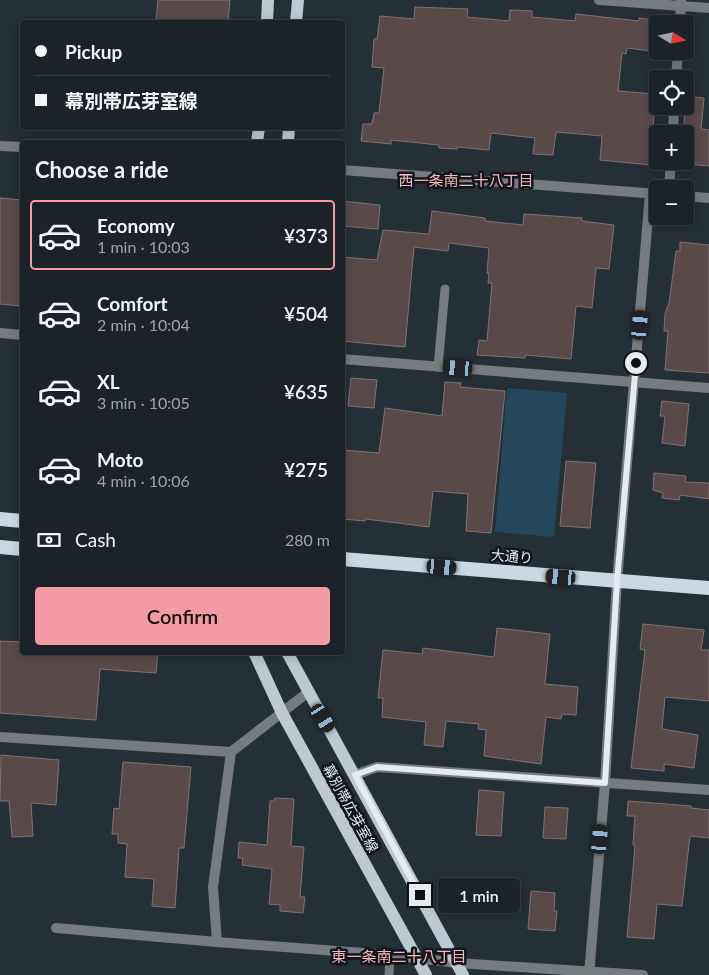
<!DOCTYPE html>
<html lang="en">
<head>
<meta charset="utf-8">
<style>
	:root { --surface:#1b2328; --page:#282f34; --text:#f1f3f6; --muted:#a0a4a8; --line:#394045; --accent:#f49aa3 }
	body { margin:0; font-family:Lato,"Noto Sans JP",sans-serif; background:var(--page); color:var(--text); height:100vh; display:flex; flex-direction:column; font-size:19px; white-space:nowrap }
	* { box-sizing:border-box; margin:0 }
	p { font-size:16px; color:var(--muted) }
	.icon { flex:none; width:28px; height:28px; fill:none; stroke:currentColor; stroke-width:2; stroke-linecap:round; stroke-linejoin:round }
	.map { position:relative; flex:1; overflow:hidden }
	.drawer { position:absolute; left:20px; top:140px; width:325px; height:515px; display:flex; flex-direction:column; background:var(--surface); border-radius:5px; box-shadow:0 2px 12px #0003,0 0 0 1px var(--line) }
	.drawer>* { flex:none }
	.hud { position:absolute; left:20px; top:20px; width:325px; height:110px; border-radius:5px; box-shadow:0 2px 12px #0003,0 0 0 1px var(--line); display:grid; align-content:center; height:110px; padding:0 15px; background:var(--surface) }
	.needle { width:32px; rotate:100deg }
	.controls { position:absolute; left:649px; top:15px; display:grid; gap:10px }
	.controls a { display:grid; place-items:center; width:45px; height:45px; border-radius:5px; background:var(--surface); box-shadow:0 2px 12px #0003,0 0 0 1px var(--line); font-size:25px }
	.end { position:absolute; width:22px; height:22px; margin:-11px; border:6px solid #e5ecf1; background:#111; box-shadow:0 0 0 2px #111 }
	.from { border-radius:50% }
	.bubble { position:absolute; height:35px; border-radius:5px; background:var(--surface); box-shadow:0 2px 12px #0003,0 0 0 1px var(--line); font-size:16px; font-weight:600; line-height:35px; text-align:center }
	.car { position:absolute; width:15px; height:30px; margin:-15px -8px; border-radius:6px; box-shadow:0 0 4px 1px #0007; background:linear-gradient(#222 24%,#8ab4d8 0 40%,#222 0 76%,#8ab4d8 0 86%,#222 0) }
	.hud b { display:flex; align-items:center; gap:18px; height:48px; font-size:19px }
	.hud b+b { border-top:1px solid var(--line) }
	.hud i { width:12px; height:12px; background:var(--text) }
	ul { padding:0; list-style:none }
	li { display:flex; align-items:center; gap:15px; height:70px; margin:0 10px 8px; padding:0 5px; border:2px solid transparent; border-radius:5px }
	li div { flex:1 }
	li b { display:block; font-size:19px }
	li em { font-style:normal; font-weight:600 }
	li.on { border-color:var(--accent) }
	li>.icon { width:45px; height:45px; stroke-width:1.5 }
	h2 { padding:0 15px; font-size:22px; line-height:60px }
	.pay { display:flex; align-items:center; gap:12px; height:55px; padding:0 15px; font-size:19px }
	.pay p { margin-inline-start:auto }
	.action { display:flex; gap:10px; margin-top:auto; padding:10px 15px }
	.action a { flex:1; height:58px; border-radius:5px; background:var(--accent); color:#111; font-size:20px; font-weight:600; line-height:58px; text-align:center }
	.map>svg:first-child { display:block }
	.green { fill:#25475c }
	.building { fill:#594a4a; stroke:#847374 }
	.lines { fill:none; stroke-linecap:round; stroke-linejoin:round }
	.service { stroke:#757b7f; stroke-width:9 }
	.minor { stroke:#757b7f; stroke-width:10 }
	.tertiary { stroke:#757b7f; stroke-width:10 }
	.primary { stroke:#bdc8d1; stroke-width:12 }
	.trunk { stroke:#cbd8e1; stroke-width:14 }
	.route { stroke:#e5ecf1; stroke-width:6 }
	.labels { text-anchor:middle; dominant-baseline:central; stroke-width:5; stroke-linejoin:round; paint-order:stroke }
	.street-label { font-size:14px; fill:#e5ecf1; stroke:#11161a }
	.neighbourhood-label { font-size:15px; fill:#fbb6bc; stroke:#11161a }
</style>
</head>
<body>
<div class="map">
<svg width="709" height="975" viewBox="0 0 709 975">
	<rect width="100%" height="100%" fill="#242f36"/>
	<path class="green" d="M 507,388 L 567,393 L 554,537 L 495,532 Z"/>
	<path class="building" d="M 158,0 L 230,0 L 228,22 L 156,22 Z
		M 415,7 L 468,9 L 467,17 L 509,21 L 510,10 L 532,11 L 532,17 L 575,21 L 576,14 L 639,21 L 639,18 L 662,21 L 661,24 L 658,24 L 658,52 L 627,48 L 626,54 L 622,53 L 618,91 L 655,94 L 651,165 L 600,160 L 602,136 L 556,132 L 553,155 L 533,154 L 535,138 L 491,133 L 489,150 L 457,147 L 457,149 L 439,148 L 439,145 L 391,140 L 391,144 L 361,141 L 363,124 L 372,124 L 374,113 L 379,113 L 384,68 L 372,67 L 374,39 L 377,39 L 380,16 L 414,19 Z
		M 686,96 L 704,98 L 701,129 L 709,130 L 709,166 L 685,164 L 684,123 Z
		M 0,198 L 22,200 L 21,306 L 0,304 Z
		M 342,201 L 380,205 L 378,229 L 342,226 Z
		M 432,211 L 485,218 L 485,221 L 523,225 L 524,214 L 582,218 L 582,221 L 614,225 L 609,269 L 596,268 L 592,308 L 576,306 L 571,359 L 525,355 L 525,358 L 477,355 L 479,340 L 487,341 L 492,283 L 488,283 L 489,273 L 487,273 L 489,248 L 449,243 L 448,251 L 414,247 L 405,347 L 342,341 L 342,257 L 377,260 L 383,230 L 429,234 Z
		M 680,242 L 709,245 L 709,373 L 665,370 L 668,331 L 664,331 L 665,314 L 669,303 L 676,251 L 680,251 Z
		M 351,378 L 377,380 L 374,408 L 348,406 Z
		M 445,382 L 461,383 L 460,387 L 505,391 L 491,533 L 466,531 L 468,494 L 433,491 L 429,527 L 366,519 L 365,521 L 342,519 L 344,450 L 379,453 L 385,408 L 442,416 Z
		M 662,401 L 689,404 L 685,446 L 662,443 L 665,416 L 660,416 Z
		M 566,461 L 596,463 L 590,528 L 560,526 Z
		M 654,473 L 686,476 L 685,482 L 709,483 L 709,499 L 680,495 L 679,500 L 662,498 L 663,493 L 653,490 Z
		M 643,624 L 704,630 L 701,650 L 709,650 L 709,701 L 665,697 L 662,729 L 698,735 L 694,768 L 664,764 L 664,771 L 631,768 L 645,650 L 640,649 Z
		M 497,628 L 550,634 L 545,684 L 578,687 L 576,715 L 562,714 L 561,719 L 546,717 L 541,764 L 484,756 L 486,730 L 478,729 L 479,724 L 446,721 L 443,747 L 424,745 L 426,722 L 382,717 L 383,698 L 378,698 L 383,650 L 422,654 L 423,648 L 494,657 Z
		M 0,641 L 22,642 L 22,652 L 158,652 L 156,673 L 100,669 L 96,720 L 0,713 Z
		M 1,755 L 59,760 L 56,805 L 31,803 L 33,836 L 12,837 L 9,801 L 0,801 Z
		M 123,762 L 191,767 L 184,848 L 179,848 L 175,908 L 152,906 L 154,879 L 125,877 L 127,844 L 118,843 L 118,834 L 112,834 L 114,808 L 119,809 Z
		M 479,790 L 504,792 L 501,836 L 476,835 Z
		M 275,798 L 294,799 L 291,846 L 304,847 L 300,897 L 305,897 L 303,913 L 280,911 L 280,905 L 269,904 L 272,869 L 242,865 L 243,858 L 238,858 L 239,842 L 267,845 L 270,801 L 274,801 Z
		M 628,801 L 691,806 L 691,808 L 709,810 L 709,838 L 690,836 L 682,906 L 657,904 L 654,939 L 627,937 L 635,846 L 633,845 L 635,816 L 627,816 Z
		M 545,807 L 568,808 L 566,839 L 543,838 Z
		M 531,891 L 555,893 L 554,911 L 557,911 L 555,931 L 528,929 Z"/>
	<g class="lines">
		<path class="service" d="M 438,367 L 445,289
			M 389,975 L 390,955"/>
		<path class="minor" d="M 599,0 L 709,8
			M 680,24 L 681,0
			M 676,79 L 678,51
			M 673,134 L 674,106
			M 0,146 L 22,147
			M 342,170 L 658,194
			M 669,189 L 671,161
			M 685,196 L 709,198
			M 0,333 L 22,335
			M 342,359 L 709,388
			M 307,693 L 231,752 L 213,887 L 217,942 L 390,955 L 457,963
			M 0,737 L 231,752
			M 355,775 L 377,767 L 709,790
			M 56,928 L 217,942
			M 589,975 L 605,783 L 617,581 L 650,194"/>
		<path class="tertiary" d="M 457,963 L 643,975"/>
		<path class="primary" d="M 267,22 L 268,0
			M 296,22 L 298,0
			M 257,142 L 259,128
			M 288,142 L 289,128
			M 254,652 L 282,713 L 426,975
			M 287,652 L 463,975"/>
		<path class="trunk" d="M 0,519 L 22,521
			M 0,547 L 22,549
			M 342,559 L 709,588"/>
	</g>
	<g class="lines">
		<path class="route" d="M 420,895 L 355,775 L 377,767 L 605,783 L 617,581 L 636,363"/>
	</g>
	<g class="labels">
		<g class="street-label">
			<text transform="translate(512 556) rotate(5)">大通り</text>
			<text transform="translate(351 808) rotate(61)">幕別帯広芽室線</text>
		</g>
		<g class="neighbourhood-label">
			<text x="466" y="180">西一条南二十八丁目</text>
			<text x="399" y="956">東一条南二十八丁目</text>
		</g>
	</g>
</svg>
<div class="controls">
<a><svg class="needle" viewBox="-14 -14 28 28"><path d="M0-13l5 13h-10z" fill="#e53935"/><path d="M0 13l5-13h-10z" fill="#a0a4a8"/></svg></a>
<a><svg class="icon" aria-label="locate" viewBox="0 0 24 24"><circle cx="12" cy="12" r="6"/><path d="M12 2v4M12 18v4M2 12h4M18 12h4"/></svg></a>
<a>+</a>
<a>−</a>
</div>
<i class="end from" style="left:636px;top:363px"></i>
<i class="end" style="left:420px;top:895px"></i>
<div class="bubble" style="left:438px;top:878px;width:82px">1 min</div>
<i class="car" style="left:640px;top:325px;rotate:5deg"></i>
<i class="car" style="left:458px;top:368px;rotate:274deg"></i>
<i class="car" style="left:442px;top:567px;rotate:95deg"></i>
<i class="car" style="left:561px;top:577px;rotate:275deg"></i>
<i class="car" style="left:323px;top:718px;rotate:148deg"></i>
<i class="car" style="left:600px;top:839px;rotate:5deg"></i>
<div class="hud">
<b><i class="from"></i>Pickup</b>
<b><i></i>幕別帯広芽室線</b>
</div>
<section class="drawer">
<h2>Choose a ride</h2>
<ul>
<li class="on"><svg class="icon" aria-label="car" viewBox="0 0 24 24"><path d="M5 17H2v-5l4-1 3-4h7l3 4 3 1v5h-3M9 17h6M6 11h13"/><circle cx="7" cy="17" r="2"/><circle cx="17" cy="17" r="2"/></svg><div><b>Economy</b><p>1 min · 10:03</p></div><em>¥373</em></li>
<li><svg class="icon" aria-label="car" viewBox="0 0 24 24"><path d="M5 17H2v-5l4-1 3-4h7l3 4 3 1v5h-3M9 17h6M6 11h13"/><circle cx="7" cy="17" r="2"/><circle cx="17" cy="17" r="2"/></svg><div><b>Comfort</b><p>2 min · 10:04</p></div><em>¥504</em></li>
<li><svg class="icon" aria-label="car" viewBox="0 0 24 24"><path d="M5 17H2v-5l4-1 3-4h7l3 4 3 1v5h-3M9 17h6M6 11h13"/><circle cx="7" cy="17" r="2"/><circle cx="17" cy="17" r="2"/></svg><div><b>XL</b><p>3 min · 10:05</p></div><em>¥635</em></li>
<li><svg class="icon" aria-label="car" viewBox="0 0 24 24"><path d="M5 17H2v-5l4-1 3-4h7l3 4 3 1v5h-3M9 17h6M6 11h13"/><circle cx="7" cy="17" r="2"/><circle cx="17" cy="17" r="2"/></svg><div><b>Moto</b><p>4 min · 10:06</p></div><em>¥275</em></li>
</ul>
<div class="pay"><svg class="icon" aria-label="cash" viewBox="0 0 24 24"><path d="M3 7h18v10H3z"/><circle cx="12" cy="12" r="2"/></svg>Cash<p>280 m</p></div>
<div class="action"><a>Confirm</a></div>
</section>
</div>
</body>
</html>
